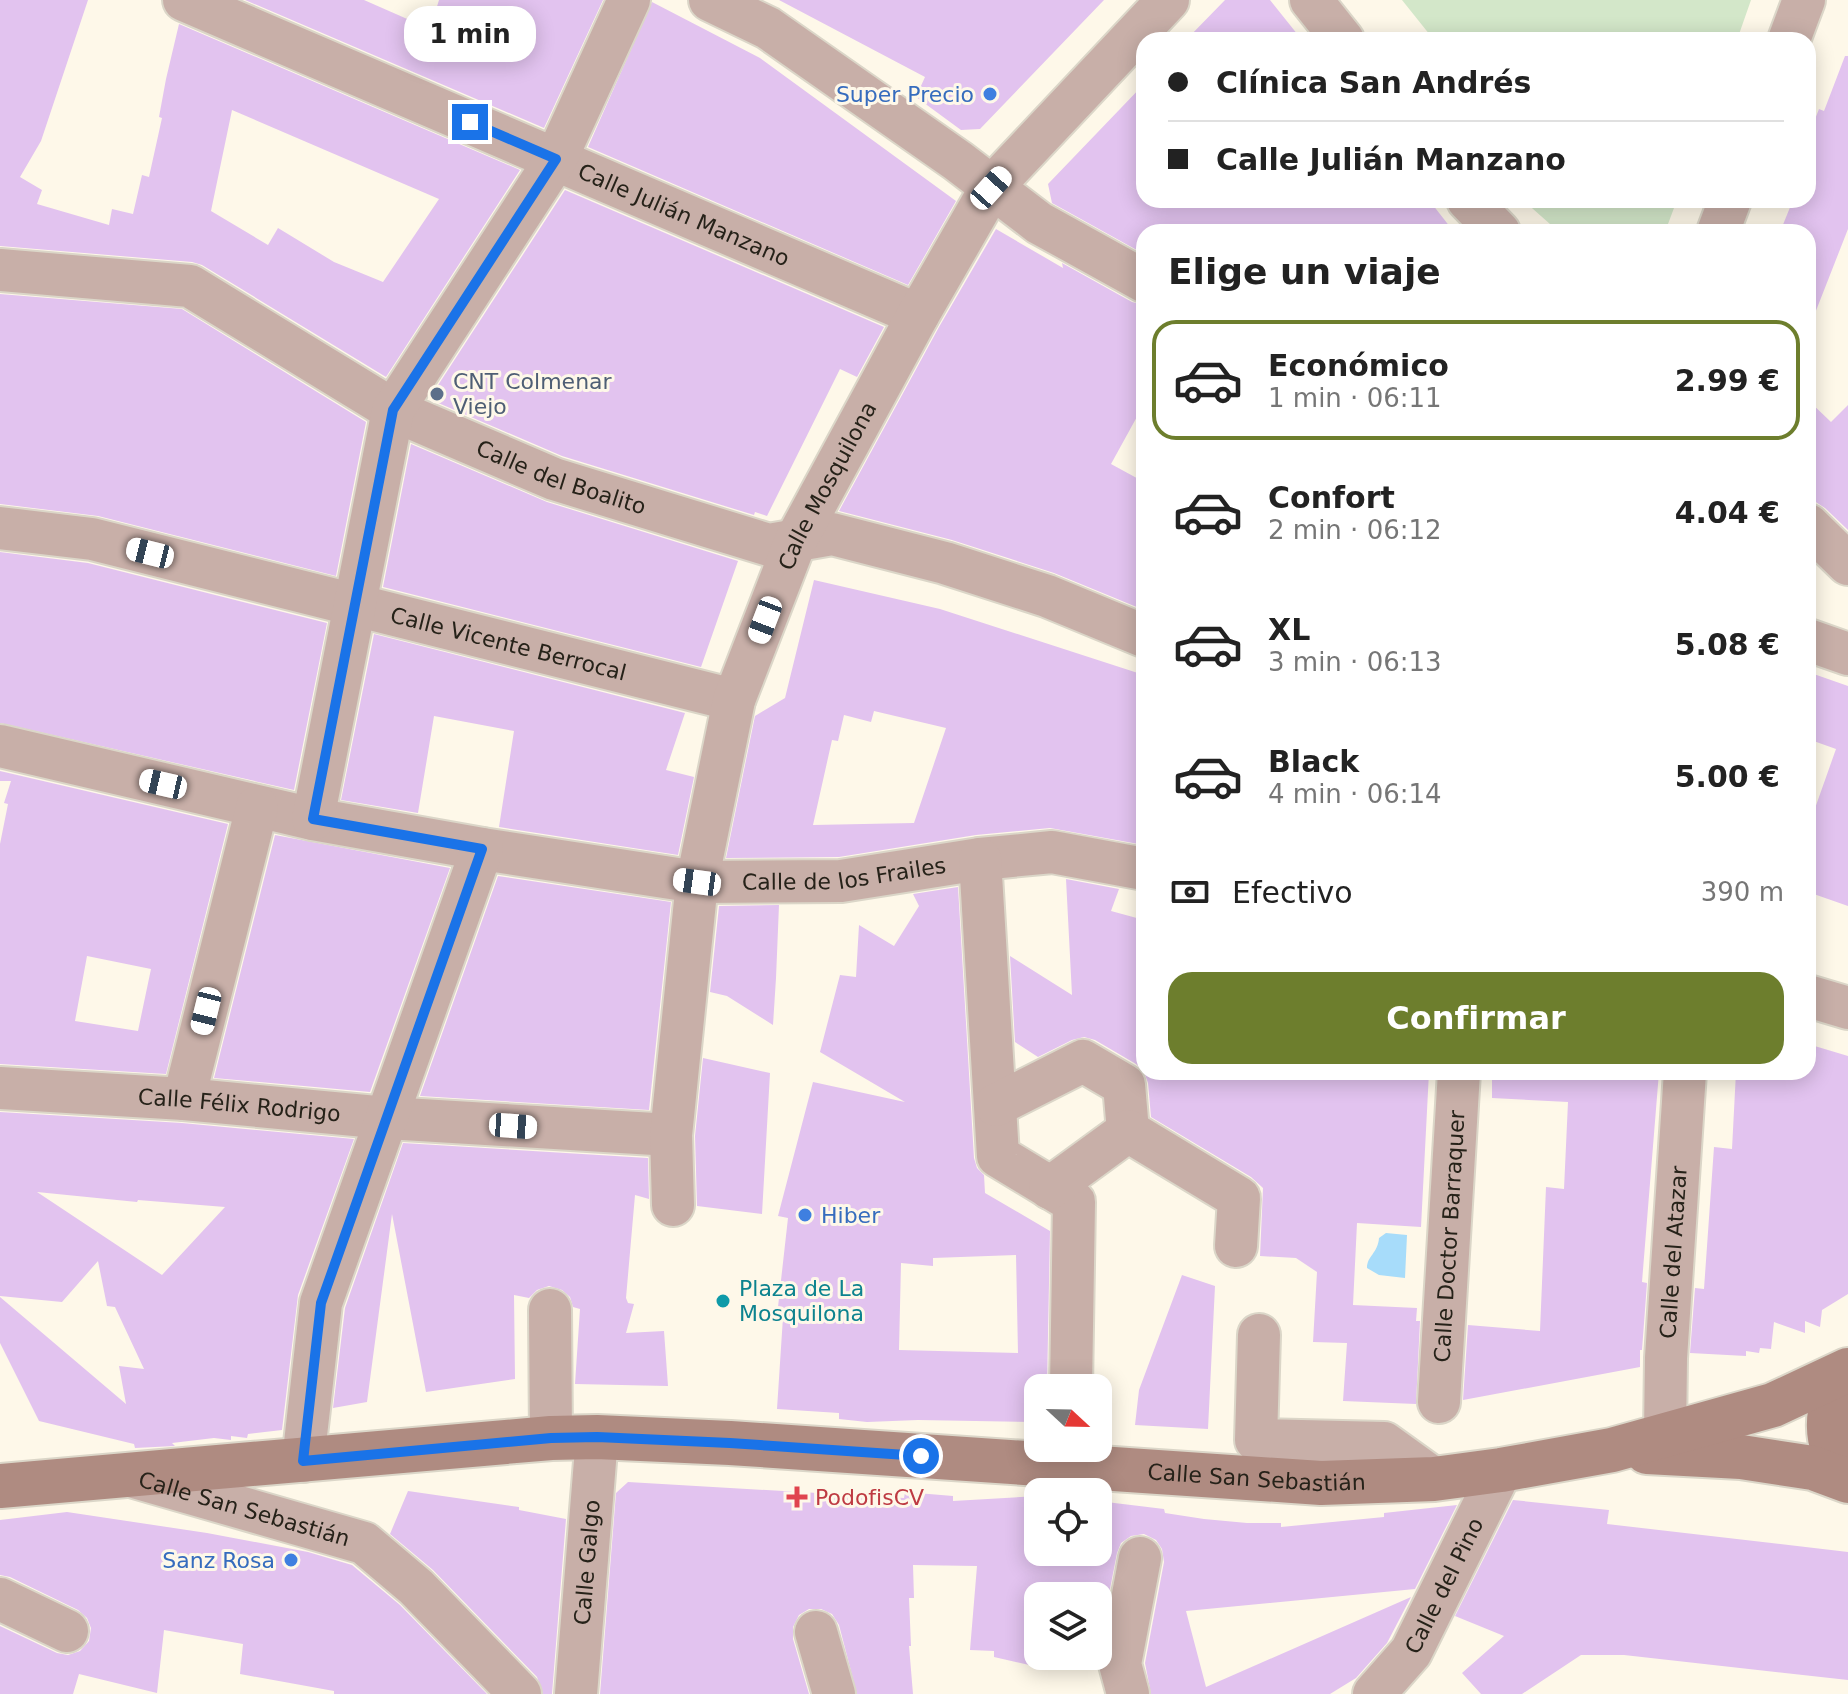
<!DOCTYPE html>
<html lang="es">
<head>
<meta charset="utf-8">
<style>
	:root { --surface:#fff; --page:#f6f6f6; --text:#222; --muted:#767676; --line:#e0e0e0; --accent:#6d7e2d }
	body { margin:0; font-family:"DejaVu Sans",sans-serif; background:var(--page); color:var(--text); height:100vh; display:flex; flex-direction:column; font-size:30px; white-space:nowrap }
	* { box-sizing:border-box; margin:0 }
	p { font-size:26px; color:var(--muted) }
	.icon { flex:none; width:44px; height:44px; fill:none; stroke:currentColor; stroke-width:2; stroke-linecap:round; stroke-linejoin:round }
	.map { position:relative; flex:1; overflow:hidden }
	.details { position:absolute; left:1136px; top:224px; width:680px; height:856px; display:flex; flex-direction:column; background:var(--surface); border-radius:24px; box-shadow:0 4px 20px #0003 }
	.details>* { flex:none }
	.hud { position:absolute; left:1136px; top:32px; width:680px; height:176px; border-radius:24px; box-shadow:0 4px 20px #0003; display:grid; align-content:center; height:176px; padding:0 32px; background:var(--surface) }
	.needle { width:52px; rotate:112deg }
	.controls { position:absolute; left:1024px; top:1374px; display:grid; gap:16px }
	.controls a { display:grid; place-items:center; width:88px; height:88px; border-radius:16px; background:var(--surface); box-shadow:0 4px 20px #0003; font-size:40px }
	.end { position:absolute; width:36px; height:36px; margin:-18px; border:10px solid #1a73e8; background:#fff; box-shadow:0 0 0 4px #fff }
	.from { border-radius:50% }
	.bubble { position:absolute; height:56px; border-radius:24px; background:var(--surface); box-shadow:0 4px 20px #0003; font-size:26px; font-weight:700; line-height:56px; text-align:center }
	.car { position:absolute; width:24px; height:48px; margin:-24px -12px; border-radius:10px; box-shadow:0 0 6px 2px #0007; background:linear-gradient(#fff 24%,#345 0 40%,#fff 0 76%,#345 0 86%,#fff 0) }
	.hud b { display:flex; align-items:center; gap:28px; height:76px; font-size:30px }
	.hud b+b { border-top:2px solid var(--line) }
	.hud i { width:20px; height:20px; background:var(--text) }
	ul { padding:0; list-style:none }
	li { display:flex; align-items:center; gap:24px; height:120px; margin:0 16px 12px; padding:0 16px; border:4px solid transparent; border-radius:24px }
	li div { flex:1 }
	li b { display:block; font-size:30px }
	li em { font-style:normal; font-weight:700 }
	li.on { border-color:var(--accent) }
	li>.icon { width:72px; height:72px; stroke-width:1.5 }
	h2 { padding:0 32px; font-size:36px; line-height:96px }
	.pay { display:flex; align-items:center; gap:20px; height:88px; padding:0 32px; font-size:30px }
	.pay p { margin-inline-start:auto }
	.button { display:flex; gap:16px; margin-top:auto; padding:16px 32px }
	.button a { flex:1; height:92px; border-radius:24px; background:var(--accent); color:#fff; font-size:32px; font-weight:700; line-height:92px; text-align:center }
	.map>svg:first-child { display:block }
	.green { fill:#d3e7c9 }
	.water { fill:#a7dcfa }
	.building { fill:#e2c3ef; fill-rule:evenodd }
	.lines { fill:none; stroke-linecap:round; stroke-linejoin:round }
	.street-casing { stroke:#dbd6c8; stroke-width:46 }
	.secondary-casing { stroke:#dbd6c8; stroke-width:48 }
	.street { stroke:#c8afa8; stroke-width:42 }
	.secondary { stroke:#af8b81; stroke-width:44 }
	.route { stroke:#1a73e8; stroke-width:10 }
	.shop-dot { fill:#3f7fe0; stroke:#fef8e9; stroke-width:3 }
	.service-dot { fill:#5c6f8a; stroke:#fef8e9; stroke-width:3 }
	.culture-dot { fill:#0f9aa8; stroke:#fef8e9; stroke-width:3 }
	.health-dot { fill:#e0444e; stroke:#fef8e9; stroke-width:3 }
	.labels { text-anchor:middle; dominant-baseline:central; stroke-width:6; stroke-linejoin:round; paint-order:stroke }
	.shop-label { font-size:22px; fill:#366cbe; stroke:#fef8e9; text-anchor:end }
	.street-label { font-size:22px; fill:#262219; stroke:#fef8e9 }
	.service-label { font-size:22px; fill:#4e5e75; stroke:#fef8e9; text-anchor:start }
	.culture-label { font-size:22px; fill:#0d838f; stroke:#fef8e9; text-anchor:start }
	.health-label { font-size:22px; fill:#be3a42; stroke:#fef8e9; text-anchor:start }
</style>
</head>
<body>
<div class="map">
<svg width="1848" height="1694" viewBox="0 0 1848 1694">
	<rect width="100%" height="100%" fill="#fef8e9"/>
	<path class="green" d="M 1402,0 L 1751,0 L 1737,40 L 1434,40 Z
		M 1523,200 L 1677,200 L 1665,232 L 1559,232 Z"/>
	<path class="water" d="M 1386,1233 L 1407,1235 L 1405,1278 L 1379,1275 L 1367,1268 C 1367,1256 1378,1253 1379,1238 Z"/>
	<path class="building" d="M 0,0 L 88,0 L 41,141 L 20,177 L 42,190 L 37,204 L 109,225 L 112,209 L 133,214 L 142,175 L 149,177 L 162,118 L 159,117 L 166,79 L 179,24 L 520,170 L 386,377 L 202,265 L 192,262 L 0,246 ZM 232,110 L 439,199 L 383,282 L 334,262 L 278,228 L 268,245 L 211,211 Z
		M 245,0 L 364,0 L 430,29 L 439,0 L 603,0 L 544,128 Z
		M 779,0 L 1104,0 L 980,129 L 961,130 L 916,97 L 925,77 Z
		M 1225,0 L 1270,0 L 1302,40 L 1186,40 Z
		M 652,2 L 760,58 L 956,201 L 908,285 L 588,147 Z
		M 1845,56 L 1848,56 L 1848,229 L 1810,326 L 1808,325 L 1808,232 L 1780,232 L 1793,200 L 1808,200 L 1808,137 L 1819,109 L 1824,111 Z
		M 1144,84 L 1144,200 L 1429,200 L 1454,232 L 1144,232 L 1144,254 L 1052,203 L 1048,184 Z
		M 565,190 L 884,327 L 857,377 L 840,369 L 767,516 L 755,512 L 754,515 L 562,456 L 429,399 Z
		M 996,229 L 1063,268 L 1062,263 L 1132,302 L 1144,305 L 1144,404 L 1111,464 L 1144,482 L 1144,610 L 1054,573 L 952,540 L 839,511 L 939,327 Z
		M 0,294 L 182,309 L 366,422 L 336,576 L 98,516 L 0,504 Z
		M 1808,400 L 1831,422 L 1848,405 L 1848,530 L 1825,508 L 1808,497 Z
		M 411,444 L 547,502 L 738,561 L 701,667 L 383,587 Z
		M 0,552 L 88,563 L 327,623 L 294,790 L 0,723 Z
		M 814,580 L 940,609 L 1144,675 L 1144,845 L 1050,828 L 976,835 L 839,857 L 726,858 L 755,716 L 785,698 ZM 874,711 L 946,728 L 914,823 L 813,825 L 832,740 L 838,741 L 844,715 L 871,722 Z
		M 374,634 L 685,713 L 666,770 L 694,777 L 678,855 L 499,827 L 514,731 L 434,716 L 418,813 L 341,800 Z
		M 1808,672 L 1848,686 L 1848,906 L 1808,892 L 1808,828 L 1836,749 L 1808,739 Z
		M 0,771 L 228,824 L 166,1074 L 0,1064 L 0,844 L 8,804 L 4,803 L 11,781 L 0,781 ZM 87,956 L 151,969 L 138,1031 L 75,1021 Z
		M 275,835 L 450,868 L 370,1092 L 214,1078 Z
		M 498,876 L 671,902 L 649,1110 L 420,1096 Z
		M 1066,879 L 1119,889 L 1111,911 L 1144,920 L 1144,1072 L 1136,1064 L 1095,1040 L 1084,1037 L 1072,1040 L 1038,1057 L 1015,1042 L 1010,956 L 1072,995 Z
		M 958,887 L 974,1158 L 977,1168 L 984,1175 L 985,1193 L 1050,1231 L 1047,1388 L 1038,1388 L 1038,1422 L 918,1420 L 867,1422 L 839,1419 L 839,1413 L 777,1409 L 783,1317 L 777,1316 L 788,1218 L 778,1216 L 813,1082 L 905,1102 L 820,1052 L 840,975 L 856,977 L 859,925 L 894,946 L 919,906 L 913,894 ZM 1016,1255 L 1018,1353 L 899,1350 L 901,1263 L 933,1266 L 933,1258 Z
		M 779,905 L 776,978 L 773,1025 L 727,996 L 710,992 L 719,906 Z
		M 1808,1044 L 1848,1056 L 1848,1294 L 1822,1310 L 1820,1327 L 1805,1321 L 1805,1333 L 1774,1322 L 1771,1349 L 1760,1348 L 1759,1353 L 1746,1351 L 1746,1356 L 1690,1353 L 1695,1288 L 1704,1289 L 1714,1147 L 1732,1149 L 1736,1072 L 1808,1072 Z
		M 703,1058 L 770,1073 L 762,1214 L 697,1206 L 695,1136 Z
		M 1144,1072 L 1429,1072 L 1421,1227 L 1357,1223 L 1353,1305 L 1417,1308 L 1416,1321 L 1420,1321 L 1416,1404 L 1343,1401 L 1347,1343 L 1313,1342 L 1317,1272 L 1296,1258 L 1260,1256 L 1263,1188 L 1251,1177 L 1151,1117 L 1148,1083 Z
		M 1492,1072 L 1659,1072 L 1642,1282 L 1647,1283 L 1642,1350 L 1640,1350 L 1640,1367 L 1463,1400 L 1468,1325 L 1540,1331 L 1546,1187 L 1564,1189 L 1568,1102 L 1492,1098 Z
		M 0,1112 L 182,1123 L 354,1139 L 298,1295 L 282,1430 L 248,1434 L 247,1438 L 231,1436 L 231,1440 L 214,1438 L 172,1443 L 175,1446 L 135,1448 L 134,1444 L 39,1421 L 0,1343 L 0,1297 L 126,1404 L 119,1366 L 144,1369 L 115,1307 L 107,1306 L 98,1261 L 62,1302 L 0,1296 ZM 37,1192 L 137,1202 L 138,1200 L 225,1207 L 162,1275 Z
		M 403,1143 L 648,1158 L 649,1199 L 635,1195 L 626,1298 L 628,1303 L 634,1304 L 626,1333 L 664,1331 L 668,1386 L 575,1384 L 580,1309 L 573,1307 L 570,1297 L 562,1290 L 549,1286 L 537,1290 L 529,1298 L 514,1295 L 515,1379 L 426,1392 L 392,1214 L 367,1402 L 333,1408 L 345,1308 Z
		M 1182,1275 L 1215,1286 L 1208,1429 L 1135,1425 L 1139,1390 Z
		M 628,1482 L 904,1498 L 905,1492 L 953,1496 L 953,1501 L 1038,1496 L 1038,1552 L 1098,1552 L 1098,1501 L 1164,1509 L 1165,1513 L 1204,1519 L 1247,1523 L 1281,1523 L 1281,1527 L 1384,1517 L 1384,1513 L 1457,1505 L 1415,1589 L 1186,1611 L 1206,1687 L 1411,1597 L 1387,1643 L 1356,1678 L 1330,1694 L 1151,1694 L 1145,1663 L 1164,1562 L 1162,1549 L 1156,1540 L 1144,1534 L 1131,1536 L 1121,1543 L 1117,1553 L 1098,1651 L 1098,1596 L 1038,1596 L 1038,1667 L 994,1657 L 994,1651 L 970,1650 L 977,1566 L 913,1565 L 914,1598 L 909,1598 L 911,1646 L 909,1646 L 913,1694 L 857,1694 L 839,1625 L 832,1614 L 821,1609 L 809,1609 L 799,1615 L 793,1627 L 793,1639 L 809,1694 L 600,1694 L 616,1493 Z
		M 408,1491 L 519,1507 L 519,1510 L 566,1519 L 552,1694 L 543,1694 L 537,1677 L 433,1570 L 390,1534 Z
		M 1513,1500 L 1609,1510 L 1607,1524 L 1848,1552 L 1848,1680 L 1624,1655 L 1581,1655 L 1522,1694 L 1481,1694 L 1462,1673 L 1504,1636 L 1455,1616 Z
		M 67,1512 L 207,1533 L 308,1552 L 352,1565 L 400,1605 L 487,1694 L 334,1694 L 334,1691 L 240,1674 L 243,1644 L 164,1630 L 157,1693 L 79,1674 L 73,1694 L 0,1694 L 0,1626 L 57,1653 L 68,1655 L 80,1651 L 89,1641 L 91,1628 L 87,1618 L 78,1610 L 10,1577 L 0,1575 L 0,1520 Z"/>
	<g class="lines">
		<defs>
			<g id="street">
				<path id="s1" d="M 184,0 L 918,315"/>
				<path d="M 710,0 L 768,28 L 958,161 L 1039,223 L 1144,281"/>
				<path d="M 1311,0 L 1343,40"/>
				<path d="M 1789,40 L 1804,0"/>
				<path d="M 1468,200 L 1499,232"/>
				<path d="M 1718,232 L 1730,200"/>
				<path id="s2" d="M 0,270 L 190,286 L 393,410 L 554,479 L 769,545 L 832,534 L 945,563 L 1047,596 L 1144,636"/>
				<path d="M 1808,525 L 1848,564"/>
				<path id="s3" d="M 0,528 L 92,539 L 734,700"/>
				<path d="M 1808,640 L 1848,654"/>
				<path id="s4" d="M 0,746 L 313,819 L 482,849 L 697,882 L 841,881 L 980,859 L 1052,852 L 1144,869"/>
				<path d="M 313,819 L 393,410 L 556,159 L 629,0"/>
				<path d="M 980,859 L 998,1156 L 1074,1202 L 1071,1388"/>
				<path d="M 1808,996 L 1848,1008"/>
				<path id="s5" d="M 0,1088 L 184,1099 L 387,1118 L 671,1135"/>
				<path d="M 184,1099 L 257,807"/>
				<path d="M 996,1105 L 1083,1061 L 1124,1085 L 1128,1131"/>
				<path d="M 1050,1188 L 1128,1131 L 1239,1198 L 1236,1246"/>
				<path id="s6" d="M 673,1205 L 671,1135 L 697,882 L 734,700 L 796,540 L 918,315 L 991,188 L 1168,0"/>
				<path d="M 550,1310 L 551,1438"/>
				<path d="M 1259,1335 L 1256,1440 L 1384,1443 L 1434,1479"/>
				<path id="s7" d="M 1439,1402 L 1459,1072"/>
				<path id="s8" d="M 1665,1434 L 1666,1358 L 1685,1072"/>
				<path d="M 303,1461 L 321,1303 L 482,849"/>
				<path id="s9" d="M 131,1476 L 364,1543 L 416,1587 L 520,1694"/>
				<path d="M 0,1599 L 67,1631"/>
				<path d="M 816,1632 L 834,1694"/>
				<path id="s10" d="M 576,1694 L 597,1437"/>
				<path d="M 1128,1694 L 1120,1664 L 1140,1558"/>
				<path id="s11" d="M 1374,1694 L 1411,1652 L 1501,1470"/>
			</g>
			<g id="secondary">
				<path d="M 1848,1375 C 1822,1407 1823,1444 1848,1477"/>
				<path d="M 1647,1452 L 1741,1457 L 1813,1468 L 1848,1481"/>
				<path id="s12" d="M 0,1486 L 551,1438 L 597,1437 L 730,1443 L 1321,1483 L 1434,1479 L 1501,1470 L 1612,1450 L 1773,1405 L 1848,1370"/>
			</g>
		</defs>
		<use href="#street" class="street-casing"/>
		<use href="#secondary" class="secondary-casing"/>
		<use href="#street" class="street"/>
		<use href="#secondary" class="secondary"/>
	</g>
	<g class="lines">
		<path class="route" d="M 470,122 L 556,159 L 393,410 L 313,819 L 482,849 L 321,1303 L 303,1461 L 551,1438 L 597,1437 L 730,1443 L 921,1456"/>
	</g>
	<g class="shop-dot">
		<circle cx="990" cy="94" r="8"/>
		<circle cx="805" cy="1215" r="8"/>
		<circle cx="291" cy="1560" r="8"/>
	</g>
	<circle class="service-dot" cx="437" cy="394" r="8"/>
	<circle class="culture-dot" cx="723" cy="1301" r="8"/>
	<path class="health-dot" d="M793 1485h8v8h8v8h-8v8h-8v-8h-8v-8h8z"/>
	<g class="labels">
		<g class="shop-label">
			<text x="974" y="94">Super Precio</text>
			<text x="821" y="1215" text-anchor="start">Hiber</text>
			<text x="275" y="1560">Sanz Rosa</text>
		</g>
		<g class="street-label">
			<text stroke="none"><textPath href="#s1" startOffset="544">Calle Julián Manzano</textPath></text>
			<text stroke="none"><textPath href="#s2" startOffset="610">Calle del Boalito</textPath></text>
			<text stroke="none"><textPath href="#s6" startOffset="744">Calle Mosquilona</textPath></text>
			<text stroke="none"><textPath href="#s3" startOffset="522">Calle Vicente Berrocal</textPath></text>
			<text stroke="none"><textPath href="#s4" startOffset="858">Calle de los Frailes</textPath></text>
			<text stroke="none"><textPath href="#s5" startOffset="240">Calle Félix Rodrigo</textPath></text>
			<text stroke="none"><textPath href="#s7" startOffset="166">Calle Doctor Barraquer</textPath></text>
			<text stroke="none"><textPath href="#s8" startOffset="182">Calle del Atazar</textPath></text>
			<text stroke="none"><textPath href="#s12" startOffset="1260">Calle San Sebastián</textPath></text>
			<text stroke="none"><textPath href="#s9" startOffset="118">Calle San Sebastián</textPath></text>
			<text stroke="none"><textPath href="#s10" startOffset="132">Calle Galgo</textPath></text>
			<text stroke="none"><textPath href="#s11" startOffset="130">Calle del Pino</textPath></text>
		</g>
		<g class="service-label">
			<text x="453" y="381">CNT Colmenar<tspan x="453" dy="25">Viejo</tspan></text>
		</g>
		<g class="culture-label">
			<text x="739" y="1288">Plaza de La<tspan x="739" dy="25">Mosquilona</tspan></text>
		</g>
		<g class="health-label">
			<text x="815" y="1497">PodofisCV</text>
		</g>
	</g>
</svg>
<div class="controls">
<a><svg class="needle" viewBox="-14 -14 28 28"><path d="M0-13l5 13h-10z" fill="#e53935"/><path d="M0 13l5-13h-10z" fill="#767676"/></svg></a>
<a><svg class="icon" aria-label="locate" viewBox="0 0 24 24"><circle cx="12" cy="12" r="6"/><path d="M12 2v4M12 18v4M2 12h4M18 12h4"/></svg></a>
<a><svg class="icon" aria-label="layers" viewBox="0 0 24 24"><path d="M12 4l9 5-9 5-9-5zM3 14l9 5 9-5"/></svg></a>
</div>
<i class="end from" style="left:921px;top:1456px"></i>
<i class="end" style="left:470px;top:122px"></i>
<div class="bubble" style="left:404px;top:6px;width:132px">1 min</div>
<i class="car" style="left:991px;top:188px;rotate:42deg"></i>
<i class="car" style="left:150px;top:553px;rotate:284deg"></i>
<i class="car" style="left:765px;top:620px;rotate:201deg"></i>
<i class="car" style="left:163px;top:784px;rotate:283deg"></i>
<i class="car" style="left:697px;top:882px;rotate:278deg"></i>
<i class="car" style="left:206px;top:1011px;rotate:194deg"></i>
<i class="car" style="left:513px;top:1126px;rotate:94deg"></i>
<div class="hud">
<b><i class="from"></i>Clínica San Andrés</b>
<b><i></i>Calle Julián Manzano</b>
</div>
<section class="details">
<h2>Elige un viaje</h2>
<ul>
<li class="on"><svg class="icon" aria-label="car" viewBox="0 0 24 24"><path d="M5 17H2v-5l4-1 3-4h7l3 4 3 1v5h-3M9 17h6M6 11h13"/><circle cx="7" cy="17" r="2"/><circle cx="17" cy="17" r="2"/></svg><div><b>Económico</b><p>1 min · 06:11</p></div><em>2.99 €</em></li>
<li><svg class="icon" aria-label="car" viewBox="0 0 24 24"><path d="M5 17H2v-5l4-1 3-4h7l3 4 3 1v5h-3M9 17h6M6 11h13"/><circle cx="7" cy="17" r="2"/><circle cx="17" cy="17" r="2"/></svg><div><b>Confort</b><p>2 min · 06:12</p></div><em>4.04 €</em></li>
<li><svg class="icon" aria-label="car" viewBox="0 0 24 24"><path d="M5 17H2v-5l4-1 3-4h7l3 4 3 1v5h-3M9 17h6M6 11h13"/><circle cx="7" cy="17" r="2"/><circle cx="17" cy="17" r="2"/></svg><div><b>XL</b><p>3 min · 06:13</p></div><em>5.08 €</em></li>
<li><svg class="icon" aria-label="car" viewBox="0 0 24 24"><path d="M5 17H2v-5l4-1 3-4h7l3 4 3 1v5h-3M9 17h6M6 11h13"/><circle cx="7" cy="17" r="2"/><circle cx="17" cy="17" r="2"/></svg><div><b>Black</b><p>4 min · 06:14</p></div><em>5.00 €</em></li>
</ul>
<div class="pay"><svg class="icon" aria-label="cash" viewBox="0 0 24 24"><path d="M3 7h18v10H3z"/><circle cx="12" cy="12" r="2"/></svg>Efectivo<p>390 m</p></div>
<div class="button"><a>Confirmar</a></div>
</section>
</div>
</body>
</html>
